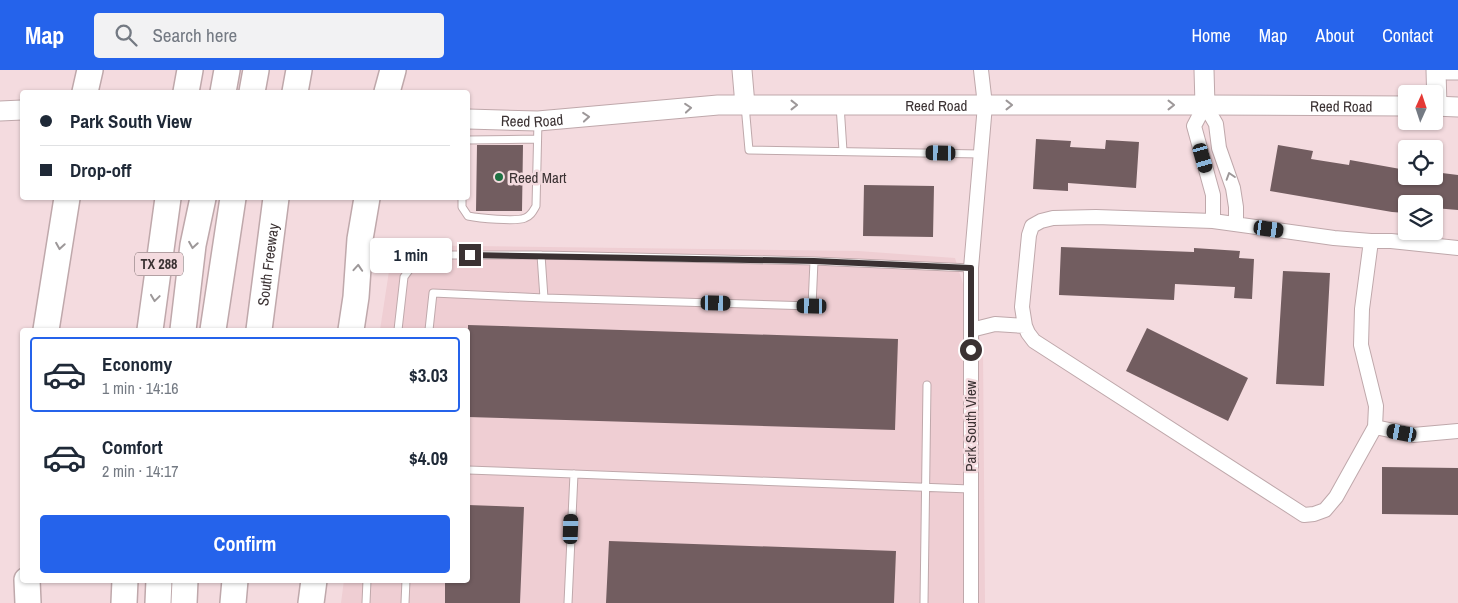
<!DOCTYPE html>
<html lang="en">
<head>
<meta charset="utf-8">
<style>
	:root { --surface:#fff; --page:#f2f2f3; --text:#1f2937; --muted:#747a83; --line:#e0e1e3; --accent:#2563eb }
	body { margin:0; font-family:"Archivo Narrow",sans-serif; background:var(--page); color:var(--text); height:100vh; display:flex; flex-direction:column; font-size:19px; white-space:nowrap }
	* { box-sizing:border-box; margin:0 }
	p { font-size:16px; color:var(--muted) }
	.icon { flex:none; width:28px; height:28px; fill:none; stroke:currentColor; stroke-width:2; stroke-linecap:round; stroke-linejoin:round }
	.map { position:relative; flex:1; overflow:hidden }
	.details { position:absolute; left:20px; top:258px; width:450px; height:255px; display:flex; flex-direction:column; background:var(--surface); border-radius:5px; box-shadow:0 1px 4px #0004 }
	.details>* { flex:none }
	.banner { position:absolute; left:20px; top:20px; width:450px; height:110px; border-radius:5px; box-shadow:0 1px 4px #0004; display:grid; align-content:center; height:110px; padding:0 20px; background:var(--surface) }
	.needle { width:32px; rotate:3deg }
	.controls { position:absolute; left:1398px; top:15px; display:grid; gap:10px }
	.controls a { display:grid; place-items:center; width:45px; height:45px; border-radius:5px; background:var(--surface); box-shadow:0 1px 4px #0004; font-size:25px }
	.end { position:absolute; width:22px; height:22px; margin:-11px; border:6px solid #3b3233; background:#fff; box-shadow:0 0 0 2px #fff }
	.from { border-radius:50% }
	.bubble { position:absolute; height:35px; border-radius:5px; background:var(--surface); box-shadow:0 1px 4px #0004; font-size:16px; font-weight:700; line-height:35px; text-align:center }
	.car { position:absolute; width:15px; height:30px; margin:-15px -8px; border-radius:6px; box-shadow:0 0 4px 1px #0007; background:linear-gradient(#222 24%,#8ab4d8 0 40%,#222 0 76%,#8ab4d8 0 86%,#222 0) }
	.banner b { display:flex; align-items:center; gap:18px; height:48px; font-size:19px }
	.banner b+b { border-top:1px solid var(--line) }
	.banner i { width:12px; height:12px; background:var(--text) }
	ul { padding:9px 0 0; list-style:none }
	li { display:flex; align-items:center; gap:15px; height:75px; margin:0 10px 8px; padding:0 10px; border:2px solid transparent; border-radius:5px }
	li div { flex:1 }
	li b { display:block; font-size:19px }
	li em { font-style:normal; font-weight:700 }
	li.on { border-color:var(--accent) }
	li>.icon { width:45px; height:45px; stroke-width:1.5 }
	.primary-button { display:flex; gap:10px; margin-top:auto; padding:10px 20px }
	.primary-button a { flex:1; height:58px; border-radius:5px; background:var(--accent); color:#fff; font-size:20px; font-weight:700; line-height:58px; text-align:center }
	header { display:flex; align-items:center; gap:30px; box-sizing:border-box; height:70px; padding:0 25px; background:var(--accent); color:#fff }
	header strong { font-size:24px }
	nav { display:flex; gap:28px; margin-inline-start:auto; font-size:18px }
	.search { width:350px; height:45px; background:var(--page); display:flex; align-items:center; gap:12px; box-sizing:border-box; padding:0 18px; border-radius:5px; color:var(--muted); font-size:19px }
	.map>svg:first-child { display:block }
	.built { fill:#efced3 }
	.building { fill:#725d60 }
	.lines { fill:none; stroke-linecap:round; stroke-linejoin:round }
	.lane-casing { stroke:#bfa8ab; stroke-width:9 }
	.street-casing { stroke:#bfa8ab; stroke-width:16 }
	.secondary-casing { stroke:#bfa8ab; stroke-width:21 }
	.highway-casing { stroke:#bfa8ab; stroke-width:28 }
	.lane { stroke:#fff; stroke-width:7 }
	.street { stroke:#fff; stroke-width:14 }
	.secondary { stroke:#fff; stroke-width:19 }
	.highway { stroke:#fff; stroke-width:25 }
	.oneway { stroke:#9d9899 }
	.route { stroke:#3b3233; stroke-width:6 }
	.poi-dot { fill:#1e7143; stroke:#f4dbdf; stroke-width:2 }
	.labels { text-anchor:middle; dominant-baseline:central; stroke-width:5; stroke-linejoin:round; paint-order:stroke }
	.shield { fill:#f4dbdf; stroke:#726567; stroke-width:1 }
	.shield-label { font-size:14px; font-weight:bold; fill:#3b3233 }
	.street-label { font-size:15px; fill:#3b3233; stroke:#f4dbdf }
	.poi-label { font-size:15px; fill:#3b3233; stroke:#f4dbdf; text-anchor:start }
</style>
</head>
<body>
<header>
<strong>Map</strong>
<div class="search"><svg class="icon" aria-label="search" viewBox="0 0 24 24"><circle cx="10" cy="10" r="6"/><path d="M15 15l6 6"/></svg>Search here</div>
<nav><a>Home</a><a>Map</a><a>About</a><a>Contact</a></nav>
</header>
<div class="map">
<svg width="1458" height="533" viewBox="0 0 1458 533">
	<rect width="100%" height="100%" fill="#f4dbdf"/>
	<path class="built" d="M 393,175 L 858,181 L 955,188 L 983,279 L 985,533 L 341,533 L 344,510 L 468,510 L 468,260 L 380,260 Z"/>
	<path class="building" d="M 1036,69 L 1071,71 L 1070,77 L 1105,79 L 1106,70 L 1139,72 L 1136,118 L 1068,113 L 1068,121 L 1033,119 Z
		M 477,75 L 523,75 L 522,141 L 476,141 Z
		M 1278,75 L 1313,81 L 1311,89 L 1349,95 L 1350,90 L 1406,100 L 1406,106 L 1434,106 L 1434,102 L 1458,105 L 1458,140 L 1434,138 L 1434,134 L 1406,134 L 1406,143 L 1392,142 L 1270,121 Z
		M 864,115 L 934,116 L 933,167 L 863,166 Z
		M 1061,177 L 1194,182 L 1194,178 L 1240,181 L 1239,188 L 1254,189 L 1252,229 L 1234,228 L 1235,217 L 1175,214 L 1174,230 L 1059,225 Z
		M 1283,201 L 1330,203 L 1324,316 L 1276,314 Z
		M 468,255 L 898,269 L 895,360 L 468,347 Z
		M 1147,258 L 1248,308 L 1228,351 L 1126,301 Z
		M 1382,397 L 1458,398 L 1458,445 L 1382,444 Z
		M 468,435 L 524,437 L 520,533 L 445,533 L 445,510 L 468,510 Z
		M 609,471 L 896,481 L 894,533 L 606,533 Z"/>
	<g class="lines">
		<defs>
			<path id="lane" d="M 745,35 L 749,80 L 981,84
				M 840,35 L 843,81
				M 468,70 L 537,69
				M 462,128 L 462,137 L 468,146 C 478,148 516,152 525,148 C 531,146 533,141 536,136 L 538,51
				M 541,185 L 544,228 L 812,236 L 814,191
				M 398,260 L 404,207 L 417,189 L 435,185 L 541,185 L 814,191 L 971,198
				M 429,260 L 433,223 L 544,228
				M 468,400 L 970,419
				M 366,533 L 367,510
				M 405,533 L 406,510
				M 568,533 L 574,404
				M 924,533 L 927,315"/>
			<path id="street" d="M 1205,35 L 1216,54 L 1219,78 L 1233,118 L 1236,137 L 1236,154
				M 1205,35 L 1194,56 L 1213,125 L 1213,151
				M 1371,171 L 1362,239 L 1361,275 L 1376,336 L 1375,357 L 1336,427 L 1325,440 L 1314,444 L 1304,445 L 1034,271 L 1028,263 L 1025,256 L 1022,237 L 1029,165 L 1032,156 L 1041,151 L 1053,148 L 1096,147 L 1213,151 L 1334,168 L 1371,171 L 1391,171 L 1458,178
				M 971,260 L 995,254 L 1025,256
				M 1375,357 L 1413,365 L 1458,361
				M 971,533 L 971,198 L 985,35 L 981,0"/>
			<g id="secondary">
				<path d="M 742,0 L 745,35"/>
				<path d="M 1204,0 L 1205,35"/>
				<path d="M 1436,0 L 1437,36"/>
				<path d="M 1447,0 L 1458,0"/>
				<path d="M 1434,36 L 1458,37"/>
				<path d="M 0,41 L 22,40"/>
				<path id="s1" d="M 468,49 L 538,51 L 718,35 L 1205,35 L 1406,36"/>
			</g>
			<g id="highway">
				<path d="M 85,22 L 90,0"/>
				<path d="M 186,22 L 190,0"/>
				<path d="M 223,22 L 227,0"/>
				<path d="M 252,22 L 256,0"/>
				<path d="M 295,22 L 299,0"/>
				<path d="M 387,22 L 393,0"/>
				<path d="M 46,260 L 67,128"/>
				<path d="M 150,260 L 168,128"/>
				<path d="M 183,260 L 193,175 L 203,128"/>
				<path d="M 213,260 L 233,128"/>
				<path id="s2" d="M 259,260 L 276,128"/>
				<path d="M 351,260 L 356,227 L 360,169 L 367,128"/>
				<path d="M 27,510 L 28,533"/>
				<path d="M 124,533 L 125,510"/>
				<path d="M 158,533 L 159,510"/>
				<path d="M 184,533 L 185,510"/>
				<path d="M 233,533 L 235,510"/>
				<path d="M 311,533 L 314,510"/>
			</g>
		</defs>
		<use href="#lane" class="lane-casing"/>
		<use href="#street" class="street-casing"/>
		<use href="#secondary" class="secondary-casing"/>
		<use href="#highway" class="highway-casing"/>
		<use href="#lane" class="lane"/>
		<use href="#street" class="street"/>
		<use href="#secondary" class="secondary"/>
		<use href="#highway" class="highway"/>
	</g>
	<defs><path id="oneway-chevron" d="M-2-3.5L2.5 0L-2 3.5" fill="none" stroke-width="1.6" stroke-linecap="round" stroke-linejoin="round" transform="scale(1.25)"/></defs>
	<g class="oneway">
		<use href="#oneway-chevron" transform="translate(794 35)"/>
		<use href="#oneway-chevron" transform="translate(1009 35)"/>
		<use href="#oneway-chevron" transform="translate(1171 35)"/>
		<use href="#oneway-chevron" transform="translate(688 38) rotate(-5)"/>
		<use href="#oneway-chevron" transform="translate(586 47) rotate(-5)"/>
		<use href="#oneway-chevron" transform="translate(1230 106) rotate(-108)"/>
		<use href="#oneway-chevron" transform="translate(193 175) rotate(99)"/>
		<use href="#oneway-chevron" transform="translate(60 176) rotate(99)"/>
		<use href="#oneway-chevron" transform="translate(358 198) rotate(-86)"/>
		<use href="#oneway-chevron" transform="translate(155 228) rotate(98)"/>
	</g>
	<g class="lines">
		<path class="route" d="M 470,185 L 814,191 L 971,198 L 971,280"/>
	</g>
	<circle class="poi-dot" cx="499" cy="107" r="5"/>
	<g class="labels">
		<rect class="shield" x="135" y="182.5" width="48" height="23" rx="4"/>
		<g class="shield-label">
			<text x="159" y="194">TX 288</text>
		</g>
		<g class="street-label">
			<text stroke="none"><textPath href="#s1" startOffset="469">Reed Road</textPath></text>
			<text stroke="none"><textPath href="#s1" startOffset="874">Reed Road</textPath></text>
			<text stroke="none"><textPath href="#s1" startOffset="64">Reed Road</textPath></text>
			<text stroke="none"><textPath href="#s2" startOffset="66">South Freeway</textPath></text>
			<text transform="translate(970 356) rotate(-90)">Park South View</text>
		</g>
		<g class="poi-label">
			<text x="509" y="107">Reed Mart</text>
		</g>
	</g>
</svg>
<div class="controls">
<a><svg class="needle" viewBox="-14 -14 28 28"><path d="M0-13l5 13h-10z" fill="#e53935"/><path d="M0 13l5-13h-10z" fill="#747a83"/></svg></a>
<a><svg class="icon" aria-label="locate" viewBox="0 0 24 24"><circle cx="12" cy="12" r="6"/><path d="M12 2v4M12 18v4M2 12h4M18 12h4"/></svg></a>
<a><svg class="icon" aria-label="layers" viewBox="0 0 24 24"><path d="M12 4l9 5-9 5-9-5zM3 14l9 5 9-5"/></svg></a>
</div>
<i class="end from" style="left:971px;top:280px"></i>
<i class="end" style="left:470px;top:185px"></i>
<div class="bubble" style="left:370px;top:168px;width:82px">1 min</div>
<i class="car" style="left:941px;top:83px;rotate:271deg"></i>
<i class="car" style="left:1203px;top:88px;rotate:164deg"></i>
<i class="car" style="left:1269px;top:159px;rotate:98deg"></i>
<i class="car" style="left:716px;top:233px;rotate:91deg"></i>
<i class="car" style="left:812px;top:236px;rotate:271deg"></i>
<i class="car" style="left:1402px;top:363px;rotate:280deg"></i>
<i class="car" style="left:571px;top:459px;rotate:2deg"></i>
<div class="banner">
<b><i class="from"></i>Park South View</b>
<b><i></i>Drop-off</b>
</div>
<section class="details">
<ul>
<li class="on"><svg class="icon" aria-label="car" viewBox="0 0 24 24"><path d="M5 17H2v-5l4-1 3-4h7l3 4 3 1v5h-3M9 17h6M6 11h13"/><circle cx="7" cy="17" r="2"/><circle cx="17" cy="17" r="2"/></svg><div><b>Economy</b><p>1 min · 14:16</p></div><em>$3.03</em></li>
<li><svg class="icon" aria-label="car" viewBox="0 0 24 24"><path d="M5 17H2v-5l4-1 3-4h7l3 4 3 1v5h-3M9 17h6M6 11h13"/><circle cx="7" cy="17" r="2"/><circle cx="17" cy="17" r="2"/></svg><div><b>Comfort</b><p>2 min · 14:17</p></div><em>$4.09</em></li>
</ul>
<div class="primary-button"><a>Confirm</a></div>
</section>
</div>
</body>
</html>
